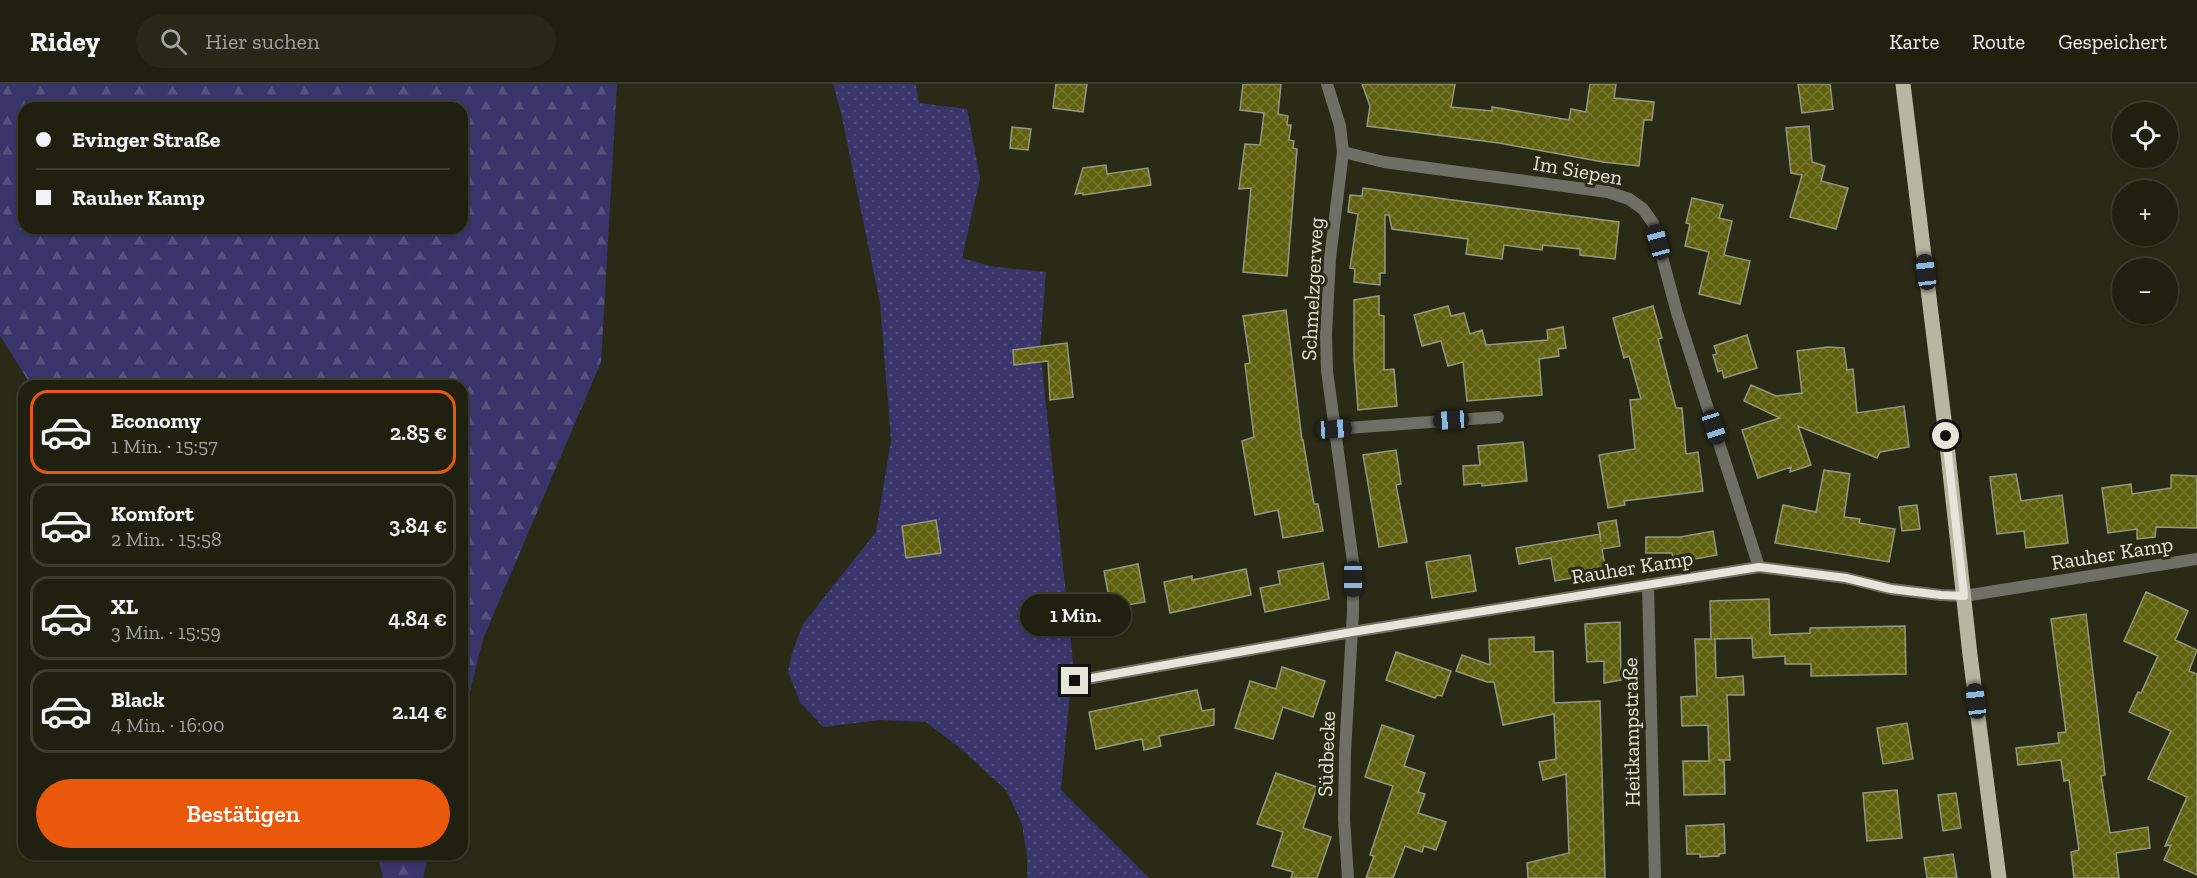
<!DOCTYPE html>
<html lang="de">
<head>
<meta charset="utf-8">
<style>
	:root { --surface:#1f2010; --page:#272819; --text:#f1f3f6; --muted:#a1a39f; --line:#3c3e30; --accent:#ea580c }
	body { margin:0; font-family:"Zilla Slab",serif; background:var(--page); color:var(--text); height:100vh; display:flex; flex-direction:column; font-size:22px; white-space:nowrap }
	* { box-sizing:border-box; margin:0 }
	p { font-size:20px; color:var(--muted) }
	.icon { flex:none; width:33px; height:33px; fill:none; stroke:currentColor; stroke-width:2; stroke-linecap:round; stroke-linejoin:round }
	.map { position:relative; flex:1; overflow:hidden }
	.side { position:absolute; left:18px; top:296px; width:450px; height:480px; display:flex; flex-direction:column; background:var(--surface); border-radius:18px; box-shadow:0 2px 4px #0004,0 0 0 2px var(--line) }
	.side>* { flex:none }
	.hud { position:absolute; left:18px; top:18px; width:450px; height:132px; border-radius:18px; box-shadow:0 2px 4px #0004,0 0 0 2px var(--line); display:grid; align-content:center; height:132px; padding:0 18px; background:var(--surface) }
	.fabs { position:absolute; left:2112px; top:18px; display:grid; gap:12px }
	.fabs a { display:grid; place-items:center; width:66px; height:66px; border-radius:50%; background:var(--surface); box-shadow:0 2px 4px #0004,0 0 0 2px var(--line); font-size:30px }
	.end { position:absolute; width:27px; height:27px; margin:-14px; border:8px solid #e5e6d9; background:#111; box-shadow:0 0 0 3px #111 }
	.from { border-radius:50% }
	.bubble { position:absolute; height:42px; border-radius:21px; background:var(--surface); box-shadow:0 2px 4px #0004,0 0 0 2px var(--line); font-size:20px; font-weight:600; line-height:42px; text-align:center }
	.car { position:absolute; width:18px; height:36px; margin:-18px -9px; border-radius:8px; box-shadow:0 0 4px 2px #0007; background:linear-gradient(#222 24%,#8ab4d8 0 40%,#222 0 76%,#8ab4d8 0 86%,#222 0) }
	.hud b { display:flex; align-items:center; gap:21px; height:57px; font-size:22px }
	.hud b+b { border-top:2px solid var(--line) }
	.hud i { width:15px; height:15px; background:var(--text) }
	ul { padding:10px 0 0; list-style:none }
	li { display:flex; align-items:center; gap:18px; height:84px; margin:0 12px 9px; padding:0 6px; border:3px solid var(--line); border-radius:18px }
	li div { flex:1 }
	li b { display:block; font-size:22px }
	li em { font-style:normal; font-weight:600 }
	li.current { border-color:var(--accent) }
	li>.icon { width:54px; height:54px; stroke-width:1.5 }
	.button { display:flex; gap:12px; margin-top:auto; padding:12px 18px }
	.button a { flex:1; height:69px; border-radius:36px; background:var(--accent); color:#fff; font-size:24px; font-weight:600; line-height:69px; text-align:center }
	header { display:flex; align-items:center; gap:36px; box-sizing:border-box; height:84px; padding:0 30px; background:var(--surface); border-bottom:2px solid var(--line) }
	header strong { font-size:28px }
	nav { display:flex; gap:33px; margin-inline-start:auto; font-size:21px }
	.search { width:420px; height:54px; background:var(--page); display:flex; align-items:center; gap:15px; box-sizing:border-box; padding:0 21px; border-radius:33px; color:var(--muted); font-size:22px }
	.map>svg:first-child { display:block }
	.grass { fill:url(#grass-dots) }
	.forest { fill:url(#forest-firs); fill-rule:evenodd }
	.building { fill:url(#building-cross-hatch); stroke:#96987f; stroke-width:1.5 }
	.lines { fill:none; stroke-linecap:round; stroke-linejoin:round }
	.street { stroke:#6f7065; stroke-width:12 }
	.primary { stroke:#b5b7a1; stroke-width:15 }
	.route { stroke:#e5e6d9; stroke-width:8 }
	.labels { text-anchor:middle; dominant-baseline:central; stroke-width:6; stroke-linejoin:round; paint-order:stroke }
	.street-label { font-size:21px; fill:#e5e6d9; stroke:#292b16 }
</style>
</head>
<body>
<header>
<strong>Ridey</strong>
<div class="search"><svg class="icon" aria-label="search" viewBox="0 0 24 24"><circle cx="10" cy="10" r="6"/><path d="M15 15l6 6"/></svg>Hier suchen</div>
<nav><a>Karte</a><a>Route</a><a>Gespeichert</a></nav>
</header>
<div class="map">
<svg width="2197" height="794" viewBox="0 0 2197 794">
	<defs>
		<pattern id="grass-dots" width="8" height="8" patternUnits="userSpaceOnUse" patternTransform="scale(1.5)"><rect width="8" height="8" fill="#39356b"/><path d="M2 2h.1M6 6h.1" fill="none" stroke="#565280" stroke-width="1.8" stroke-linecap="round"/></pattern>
		<pattern id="forest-firs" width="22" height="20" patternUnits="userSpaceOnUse" patternTransform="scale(1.5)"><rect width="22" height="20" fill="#39356b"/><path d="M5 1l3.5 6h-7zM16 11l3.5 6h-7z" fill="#565280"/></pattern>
		<pattern id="building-cross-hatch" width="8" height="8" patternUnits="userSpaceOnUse" patternTransform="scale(1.5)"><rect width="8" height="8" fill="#5f610f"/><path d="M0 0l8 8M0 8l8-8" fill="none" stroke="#767831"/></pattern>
	</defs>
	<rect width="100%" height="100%" fill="#292b16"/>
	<path class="grass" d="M 833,0 L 916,0 L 919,19 L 967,25 L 980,94 L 962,174 L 995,183 L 1046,188 L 1040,264 L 1075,597 L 1071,598 L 1061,706 L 1149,794 L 1027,794 L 1027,772 L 1022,740 L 1006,706 L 960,664 L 926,638 L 880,636 L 823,643 L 800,618 L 788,588 L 792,569 L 803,540 L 876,448 L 891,356 L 880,219 L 841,29 Z"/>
	<path class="forest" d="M 0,0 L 617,0 L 601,278 L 483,555 L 462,639 L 462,302 L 31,301 L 0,252 ZM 24,24 L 462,24 L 462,144 L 24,144 Z
		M 377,770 L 429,770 L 423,794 L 383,794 Z"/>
	<path class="building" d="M 1056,0 L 1087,0 L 1083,28 L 1053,24 Z
		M 1243,0 L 1281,0 L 1278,30 L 1288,32 L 1287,41 L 1291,41 L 1289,56 L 1294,57 L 1293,64 L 1297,65 L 1287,192 L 1243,188 L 1251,104 L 1239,105 L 1245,60 L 1260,61 L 1264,29 L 1240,26 Z
		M 1362,0 L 1455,0 L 1451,23 L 1492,27 L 1492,23 L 1569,36 L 1571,25 L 1586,28 L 1590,0 L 1616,0 L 1614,14 L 1654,18 L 1652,36 L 1644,36 L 1639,82 L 1603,78 L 1499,59 L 1367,42 L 1370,22 Z
		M 1798,0 L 1830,0 L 1833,25 L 1802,29 Z
		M 1809,42 L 1812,78 L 1825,82 L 1821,97 L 1848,104 L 1836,145 L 1790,133 L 1802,91 L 1791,89 L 1786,44 Z
		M 1012,43 L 1031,45 L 1028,66 L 1010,64 Z
		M 1106,81 L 1107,90 L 1148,84 L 1151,101 L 1083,111 L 1083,109 L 1075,110 L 1083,84 Z
		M 1363,104 L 1619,138 L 1615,175 L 1580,171 L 1580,165 L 1543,161 L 1542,166 L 1504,161 L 1502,175 L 1466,170 L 1468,155 L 1392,145 L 1389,131 L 1385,131 L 1385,189 L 1380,189 L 1380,201 L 1354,198 L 1355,185 L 1350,184 L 1358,130 L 1348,128 L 1350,111 L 1362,112 Z
		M 1692,114 L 1723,121 L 1719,134 L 1732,137 L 1724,171 L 1750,177 L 1740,220 L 1699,210 L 1709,168 L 1685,162 L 1690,140 L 1686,139 Z
		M 1379,212 L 1379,231 L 1384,232 L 1384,286 L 1394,285 L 1397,322 L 1358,326 L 1354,273 L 1354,216 Z
		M 1448,222 L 1451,232 L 1464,229 L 1470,250 L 1482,246 L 1486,261 L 1548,256 L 1547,246 L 1563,243 L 1566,264 L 1558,265 L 1559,272 L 1539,275 L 1542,311 L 1467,317 L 1463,278 L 1448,282 L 1441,257 L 1422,262 L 1414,231 Z
		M 1653,222 L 1662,254 L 1658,255 L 1676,324 L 1682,324 L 1686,370 L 1698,368 L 1703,407 L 1624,417 L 1625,421 L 1608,424 L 1599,371 L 1635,365 L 1630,316 L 1641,315 L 1629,272 L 1624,274 L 1613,234 Z
		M 1286,226 L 1302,356 L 1303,356 L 1314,420 L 1318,420 L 1323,447 L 1283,454 L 1278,426 L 1255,431 L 1242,357 L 1254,353 L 1245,280 L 1250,279 L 1243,232 Z
		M 1747,251 L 1757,284 L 1724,294 L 1722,286 L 1718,288 L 1713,271 L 1717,270 L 1714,262 Z
		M 1067,259 L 1073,313 L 1050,316 L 1048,277 L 1014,281 L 1013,266 Z
		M 1828,263 L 1844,264 L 1847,286 L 1853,285 L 1857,329 L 1904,322 L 1909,363 L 1880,368 L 1877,374 L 1798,342 L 1811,381 L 1790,388 L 1791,383 L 1758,394 L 1742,346 L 1780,334 L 1744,317 L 1751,301 L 1776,312 L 1802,309 L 1797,267 Z
		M 1523,358 L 1527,397 L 1482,402 L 1482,399 L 1464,401 L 1463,382 L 1480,381 L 1478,362 Z
		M 1396,366 L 1401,400 L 1396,401 L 1407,458 L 1379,463 L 1363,371 Z
		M 1824,386 L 1850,390 L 1844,433 L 1860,435 L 1859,439 L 1895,445 L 1889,478 L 1775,459 L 1783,421 L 1816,428 Z
		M 2016,390 L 2021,417 L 2062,411 L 2068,459 L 2026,464 L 2024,447 L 1997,450 L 1990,393 Z
		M 2171,391 L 2197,392 L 2197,444 L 2156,443 L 2155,453 L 2137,455 L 2137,445 L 2108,449 L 2102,404 L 2131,400 L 2132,410 L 2171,404 Z
		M 1917,421 L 1920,445 L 1902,447 L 1899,423 Z
		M 936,436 L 941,469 L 906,474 L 902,442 Z
		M 1616,436 L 1620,462 L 1602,465 L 1606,488 L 1555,497 L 1551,474 L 1519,480 L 1516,464 L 1600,450 L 1601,458 L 1598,439 Z
		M 1713,447 L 1717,471 L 1674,479 L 1672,469 L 1646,469 L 1646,453 L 1680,453 Z
		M 1470,471 L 1476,507 L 1432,514 L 1426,478 Z
		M 1323,479 L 1329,515 L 1265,528 L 1260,504 L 1280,500 L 1278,487 Z
		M 1138,480 L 1145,518 L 1111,524 L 1104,487 Z
		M 1246,485 L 1251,511 L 1170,529 L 1164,498 L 1192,492 L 1192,496 Z
		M 2146,508 L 2188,527 L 2175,556 L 2197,566 L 2189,587 L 2197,590 L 2197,791 L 2164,776 L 2171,761 L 2165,762 L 2187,713 L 2148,695 L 2171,647 L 2129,628 L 2138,608 L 2141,609 L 2158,572 L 2124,557 Z
		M 1769,515 L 1770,551 L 1810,549 L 1810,544 L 1905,542 L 1906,590 L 1811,592 L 1811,580 L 1785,580 L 1785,572 L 1753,574 L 1752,554 L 1714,555 L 1715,555 L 1716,594 L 1743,592 L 1744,611 L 1727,611 L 1730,676 L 1718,676 L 1724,676 L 1725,710 L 1684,711 L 1683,677 L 1709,677 L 1708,641 L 1682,642 L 1681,613 L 1697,612 L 1695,555 L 1711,555 L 1710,517 Z
		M 2086,530 L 2105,691 L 2101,692 L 2110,749 L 2148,743 L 2150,764 L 2116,769 L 2119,794 L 2074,794 L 2071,768 L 2079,766 L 2069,696 L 2064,697 L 2061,676 L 2018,681 L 2016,664 L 2059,659 L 2058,649 L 2066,648 L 2051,535 Z
		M 1620,538 L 1621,596 L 1604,599 L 1604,577 L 1587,578 L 1585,540 Z
		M 1534,553 L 1534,568 L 1553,567 L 1554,619 L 1600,617 L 1605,794 L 1528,794 L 1527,779 L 1569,769 L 1566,690 L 1543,696 L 1539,678 L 1556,675 L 1554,630 L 1503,641 L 1494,598 L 1487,598 L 1456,587 L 1462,571 L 1490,581 L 1489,555 Z
		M 1396,568 L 1451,587 L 1442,612 L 1437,611 L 1435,614 L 1386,596 Z
		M 1282,583 L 1325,597 L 1313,633 L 1283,623 L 1273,655 L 1235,644 L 1250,597 L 1276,605 Z
		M 1197,606 L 1202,627 L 1214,625 L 1214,641 L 1159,652 L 1161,662 L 1144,666 L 1142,655 L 1096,665 L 1089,628 Z
		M 1907,639 L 1913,675 L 1883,680 L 1877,644 Z
		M 1382,641 L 1414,652 L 1404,682 L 1425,689 L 1418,708 L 1425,710 L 1418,729 L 1446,738 L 1436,766 L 1424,762 L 1422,768 L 1405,762 L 1393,794 L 1366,794 L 1374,772 L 1370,771 L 1393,702 L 1365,693 Z
		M 1276,689 L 1317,703 L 1303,744 L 1331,753 L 1317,794 L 1291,794 L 1293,788 L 1272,782 L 1283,748 L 1257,740 Z
		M 1897,706 L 1902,754 L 1867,757 L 1863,709 Z
		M 1956,709 L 1961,744 L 1943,747 L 1938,711 Z
		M 1724,740 L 1725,769 L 1719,770 L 1719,772 L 1700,773 L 1700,770 L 1687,770 L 1686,742 Z
		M 1953,770 L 1957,794 L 1927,794 L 1924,774 Z"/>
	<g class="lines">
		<path class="street" d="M 1327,0 L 1340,42 L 1343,68 L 1330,174 L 1326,250 L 1327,287 L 1353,478 L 1353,528 L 1345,668 L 1344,735 L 1348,794
			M 1343,68 L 1384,78 L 1608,108 L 1629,115 L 1643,125 L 1653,139 L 1677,229 L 1759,483
			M 1334,345 L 1498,333
			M 1648,500 L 1655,794
			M 1075,597 L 1352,548 L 1759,483 L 1846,494 L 1891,505 L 1941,511 L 1964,512 L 2197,475"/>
		<path class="primary" d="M 1903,0 L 1946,352 L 1970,571 L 1999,794"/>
	</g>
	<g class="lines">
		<path class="route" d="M 1075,597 L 1352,548 L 1759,483 L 1846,494 L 1891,505 L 1941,511 L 1964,512 L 1946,352"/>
	</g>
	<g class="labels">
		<g class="street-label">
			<text transform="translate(1578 86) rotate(10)">Im Siepen</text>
			<text transform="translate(1312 205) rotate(-87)">Schmelzgerweg</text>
			<text transform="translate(2112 469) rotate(-9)">Rauher Kamp</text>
			<text transform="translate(1632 483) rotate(-9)">Rauher Kamp</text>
			<text transform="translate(1631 648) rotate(-91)">Heitkampstraße</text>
			<text transform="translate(1326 670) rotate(-88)">Südbecke</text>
		</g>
	</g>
</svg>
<div class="fabs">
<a><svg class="icon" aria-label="locate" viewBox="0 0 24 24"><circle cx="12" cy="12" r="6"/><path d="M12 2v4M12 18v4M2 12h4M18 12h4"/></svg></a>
<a>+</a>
<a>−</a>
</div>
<i class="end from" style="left:1946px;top:352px"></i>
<i class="end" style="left:1075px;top:597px"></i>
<div class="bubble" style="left:1020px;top:510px;width:111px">1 Min.</div>
<i class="car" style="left:1658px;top:158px;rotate:345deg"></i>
<i class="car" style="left:1926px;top:188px;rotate:353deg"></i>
<i class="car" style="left:1451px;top:336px;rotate:266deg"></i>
<i class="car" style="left:1714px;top:343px;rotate:162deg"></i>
<i class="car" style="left:1334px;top:345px;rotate:86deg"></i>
<i class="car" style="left:1353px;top:495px;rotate:180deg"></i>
<i class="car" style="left:1976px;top:617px;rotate:353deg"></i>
<div class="hud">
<b><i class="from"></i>Evinger Straße</b>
<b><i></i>Rauher Kamp</b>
</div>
<section class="side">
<ul>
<li class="current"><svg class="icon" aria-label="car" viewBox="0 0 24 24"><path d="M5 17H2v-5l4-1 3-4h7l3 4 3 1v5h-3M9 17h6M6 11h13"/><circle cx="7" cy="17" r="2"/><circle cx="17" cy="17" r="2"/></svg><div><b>Economy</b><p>1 Min. · 15:57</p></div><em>2.85 €</em></li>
<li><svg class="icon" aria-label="car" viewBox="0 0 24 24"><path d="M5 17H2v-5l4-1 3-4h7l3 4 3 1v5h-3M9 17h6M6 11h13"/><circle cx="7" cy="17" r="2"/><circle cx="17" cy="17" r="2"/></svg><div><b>Komfort</b><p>2 Min. · 15:58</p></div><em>3.84 €</em></li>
<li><svg class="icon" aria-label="car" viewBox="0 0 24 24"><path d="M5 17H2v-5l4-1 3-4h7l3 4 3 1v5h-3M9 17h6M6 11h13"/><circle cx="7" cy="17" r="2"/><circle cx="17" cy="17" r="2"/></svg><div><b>XL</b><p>3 Min. · 15:59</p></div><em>4.84 €</em></li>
<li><svg class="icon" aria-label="car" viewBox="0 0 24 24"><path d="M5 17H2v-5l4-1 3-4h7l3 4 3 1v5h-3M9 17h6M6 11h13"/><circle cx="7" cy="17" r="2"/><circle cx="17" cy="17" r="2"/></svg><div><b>Black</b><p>4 Min. · 16:00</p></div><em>2.14 €</em></li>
</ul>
<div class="button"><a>Bestätigen</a></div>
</section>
</div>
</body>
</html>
